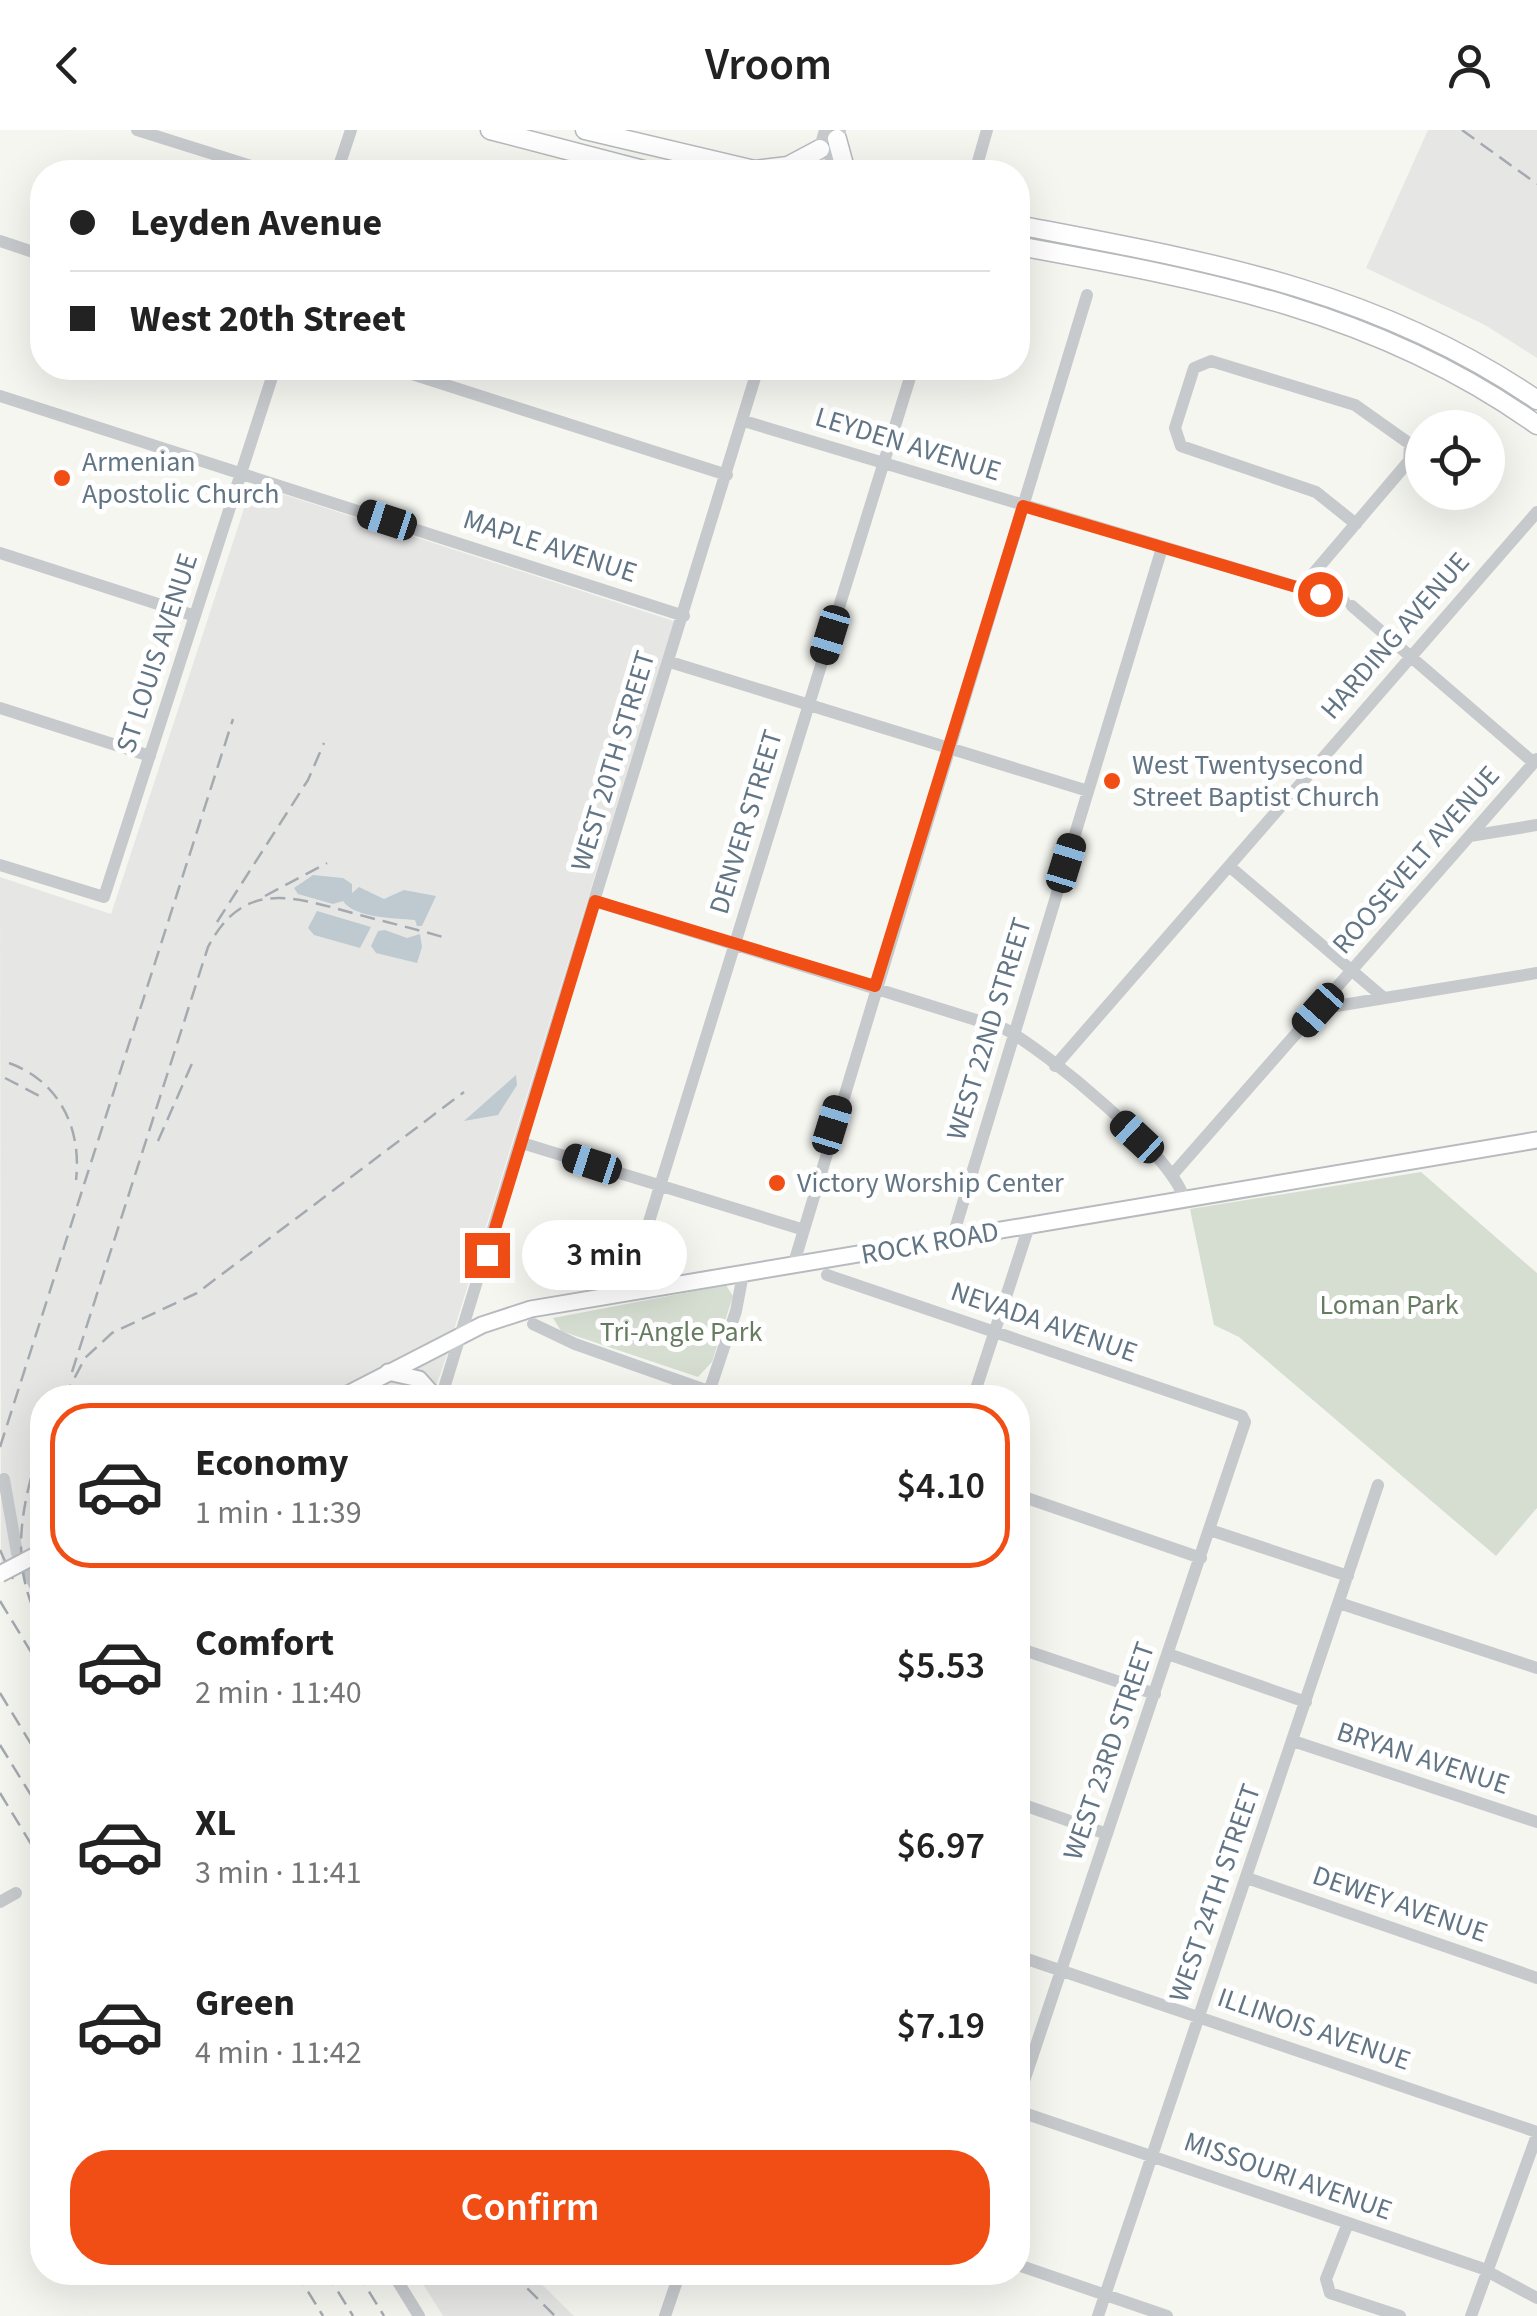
<!DOCTYPE html>
<html lang="en">
<head>
<meta charset="utf-8">
<style>
	:root { --surface:#fff; --page:#f2f2f2; --text:#222; --muted:#767676; --line:#e0e0e0; --accent:#f14e16 }
	body { margin:0; font-family:"Source Sans 3",sans-serif; background:var(--page); color:var(--text); height:100vh; display:flex; flex-direction:column; font-size:38px; white-space:nowrap }
	* { box-sizing:border-box; margin:0 }
	p { font-size:32px; color:var(--muted) }
	.icon { flex:none; width:55px; height:55px; fill:none; stroke:currentColor; stroke-width:2; stroke-linecap:round; stroke-linejoin:round }
	.map { position:relative; flex:1; overflow:hidden }
	.sheet { position:absolute; left:30px; top:1255px; width:1000px; height:900px; display:flex; flex-direction:column; background:var(--surface); border-radius:40px; box-shadow:0 10px 40px #0002 }
	.sheet>* { flex:none }
	.top-card { position:absolute; left:30px; top:30px; width:1000px; height:220px; border-radius:40px; box-shadow:0 10px 40px #0002; display:grid; align-content:center; height:220px; padding:0 40px; background:var(--surface) }
	.controls { position:absolute; left:1405px; top:280px; display:grid; gap:20px }
	.controls a { display:grid; place-items:center; width:100px; height:100px; border-radius:50%; background:var(--surface); box-shadow:0 10px 40px #0002; font-size:50px }
	.end { position:absolute; width:45px; height:45px; margin:-22px; border:12px solid #f14e16; background:#fff; box-shadow:0 0 0 5px #fff }
	.from { border-radius:50% }
	.bubble { position:absolute; height:70px; border-radius:35px; background:var(--surface); box-shadow:0 10px 40px #0002; font-size:32px; font-weight:600; line-height:70px; text-align:center }
	.car { position:absolute; width:30px; height:60px; margin:-30px -15px; border-radius:12px; box-shadow:0 0 8px 2px #0007; background:linear-gradient(#222 24%,#8ab4d8 0 40%,#222 0 76%,#8ab4d8 0 86%,#222 0) }
	.top-card b { display:flex; align-items:center; gap:35px; height:95px; font-size:38px }
	.top-card b+b { border-top:2px solid var(--line) }
	.top-card i { width:25px; height:25px; background:var(--text) }
	ul { padding:18px 0 0; list-style:none }
	li { display:flex; align-items:center; gap:30px; height:165px; margin:0 20px 15px; padding:0 20px; border:5px solid transparent; border-radius:40px }
	li div { flex:1 }
	li b { display:block; font-size:38px }
	li em { font-style:normal; font-weight:600 }
	li.active { border-color:var(--accent) }
	li>.icon { width:90px; height:90px; stroke-width:1.5 }
	.cta { display:flex; gap:20px; margin-top:auto; padding:20px 40px }
	.cta a { flex:1; height:115px; border-radius:40px; background:var(--accent); color:#fff; font-size:40px; font-weight:600; line-height:115px; text-align:center }
	header { display:flex; justify-content:space-between; align-items:center; height:130px; padding:0 40px; background:var(--surface); font-size:45px; font-weight:600 }
	.map>svg:first-child { display:block }
	.built { fill:#e6e7e5 }
	.green { fill:#d6ded2 }
	.water { fill:#becacf }
	.lines { fill:none; stroke-linecap:round; stroke-linejoin:round }
	.major-casing { stroke:#b7bbbf; stroke-width:19 }
	.highway-casing { stroke:#b6babd; stroke-width:21 }
	.minor { stroke:#c7cacd; stroke-width:12 }
	.major { stroke:#fff; stroke-width:15 }
	.highway { stroke:#fff; stroke-width:18 }
	.rail { stroke:#a4aab0; stroke-width:2.5; stroke-dasharray:15 8; stroke-linecap:butt }
	.major-bridge-casing { stroke:#b7bbbf; stroke-width:19; stroke-linecap:butt }
	.major-bridge { stroke:#fff; stroke-width:15 }
	.route { stroke:#f14e16; stroke-width:12 }
	.poi-dot { fill:#f14e16; stroke:#fff; stroke-width:4 }
	.labels { text-anchor:middle; dominant-baseline:central; stroke-width:10; stroke-linejoin:round; paint-order:stroke }
	.street-label { font-size:28px; fill:#627585; stroke:#fff }
	.poi-label { font-size:28px; fill:#627585; stroke:#fff; text-anchor:start }
	.park-label { font-size:28px; fill:#667c61; stroke:#fff }
</style>
</head>
<body>
<header><svg class="icon" aria-label="back" viewBox="0 0 24 24"><path d="M15 5l-7 7 7 7"/></svg>Vroom<svg class="icon" aria-label="person" viewBox="0 0 24 24"><circle cx="12" cy="8" r="4"/><path d="M4 21q1-7 8-7t8 7"/></svg></header>
<div class="map">
<svg width="1537" height="2186" viewBox="0 0 1537 2186">
	<rect width="100%" height="100%" fill="#f6f6f1"/>
	<path class="built" d="M 1428,0 L 1537,0 L 1537,228 L 1485,195 L 1366,138 Z
		M 252,354 L 674,491 L 454,1200 L 323,1267 L 42,1268 L 42,1415 L 1,1436 L 0,747 L 111,784 Z
		M 448,1222 L 432,1267 L 360,1267 Z
		M 416,2143 L 530,2143 L 574,2186 L 443,2186 Z"/>
	<path class="green" d="M 1421,1042 L 1537,1143 L 1537,1378 L 1496,1426 L 1239,1207 L 1214,1195 L 1190,1079 Z
		M 726,1155 L 733,1166 L 712,1232 L 698,1247 L 561,1201 L 553,1188 Z"/>
	<path class="water" d="M 313,745 L 343,748 L 352,754 L 352,763 L 359,757 L 384,769 L 404,760 L 436,766 L 422,796 L 417,796 L 415,790 C 394,788 354,788 343,771 L 333,774 L 298,764 L 294,758 Z
		M 317,781 L 371,797 L 360,818 L 314,805 L 308,798 Z
		M 385,800 L 407,808 L 420,804 L 422,817 L 417,833 L 376,823 L 371,816 L 378,801 Z
		M 516,945 L 517,955 L 498,985 L 464,991 Z"/>
	<g class="lines">
		<defs>
			<path id="major" d="M 388,1242 L 419,1249 L 436,1268
				M 340,1268 L 482,1195 L 531,1179 L 1537,1010"/>
			<path id="highway" d="M 490,0 L 651,42
				M 585,0 L 763,42
				M 837,9 L 846,42
				M 755,40 L 788,36 L 820,19
				M 1018,95 C 1206,131 1375,159 1537,270
				M 1018,116 C 1206,150 1377,181 1537,295"/>
		</defs>
		<use href="#major" class="major-casing"/>
		<use href="#highway" class="highway-casing"/>
		<path class="minor" d="M 137,0 L 270,42
			M 337,42 L 351,0
			M 813,42 L 825,0
			M 827,42 L 840,0
			M 975,42 L 987,0
			M 0,111 L 42,125
			M 393,238 L 727,345
			M 0,266 L 684,486
			M 744,291 L 1344,471
			M 0,423 L 195,486
			M 1301,458 L 1409,331 L 1410,314 L 1355,275 L 1211,231 L 1194,238 L 1175,298 L 1181,316 L 1316,362 L 1356,394
			M 1352,476 L 1534,633
			M 670,532 L 1088,661
			M 0,578 L 150,626
			M 1470,706 L 1537,695
			M 0,735 L 104,767 L 275,238
			M 1229,736 L 1384,868
			M 595,771 L 1005,899 C 1047,922 1173,1025 1184,1069
			M 1318,879 L 1537,843
			M 1055,936 L 1537,382
			M 522,1013 L 801,1099
			M 1173,1044 L 1537,629
			M 952,1109 L 1162,418
			M 793,1136 L 1087,165
			M 827,1145 L 1242,1286 L 1245,1292 L 1018,1969
			M 634,1162 L 633,1144 L 643,1111 L 913,238
			M 533,1194 L 575,1214 L 728,1268
			M 708,1265 L 736,1181 L 743,1144
			M 441,1268 L 758,238
			M 973,1268 L 1029,1096
			M 4,1349 L 17,1423 L 42,1468
			M 1018,1365 L 1201,1428
			M 1210,1400 L 1348,1446
			M 1339,1473 L 1537,1538
			M 1018,1518 L 1155,1564
			M 1168,1524 L 1306,1572
			M 1293,1611 L 1537,1692
			M 1018,1673 L 1107,1704
			M 1247,1748 L 1537,1848
			M 0,1772 L 16,1763
			M 1018,1826 L 1537,2002
			M 1018,1981 L 1481,2138 L 1537,2168
			M 1348,2093 L 1326,2149 L 1330,2163 L 1400,2186
			M 1018,2135 L 1167,2186
			M 392,2142 L 419,2186
			M 665,2186 L 680,2142
			M 1098,2186 L 1378,1355
			M 1471,2186 L 1537,2005"/>
		<use href="#major" class="major"/>
		<use href="#highway" class="highway"/>
		<path class="rail" d="M 1462,0 L 1537,54
			M 265,766 L 327,733
			M 217,792 L 308,650 L 324,613
			M 9,933 C 59,951 82,998 76,1050
			M 5,948 L 45,969
			M 158,1011 L 194,929
			M 72,1242 L 208,817 C 244,748 294,767 356,784 C 386,792 416,799 446,808
			M 64,1268 L 85,1228 L 112,1203 L 197,1163 L 464,962
			M 0,1317 L 233,589
			M 0,1420 L 13,1449
			M 0,1471 L 42,1540
			M 42,1497 C 7,1433 22,1375 42,1309
			M 0,1563 L 42,1632
			M 0,1615 L 42,1683
			M 0,1663 L 42,1732
			M 296,2142 L 323,2186
			M 326,2142 L 353,2186
			M 357,2142 L 384,2186
			M 511,2142 L 555,2186"/>
		<defs>
			<path id="major-bridge" d="M 0,1444 L 42,1422"/>
		</defs>
		<use href="#major-bridge" class="major-bridge-casing"/>
		<use href="#major-bridge" class="major-bridge"/>
	</g>
	<g class="lines">
		<path class="route" d="M 487,1125 L 595,771 L 875,856 L 1023,376 L 1320,464"/>
	</g>
	<g class="poi-dot">
		<circle cx="62" cy="348" r="10"/>
		<circle cx="1112" cy="651" r="10"/>
		<circle cx="777" cy="1053" r="10"/>
	</g>
	<g class="labels">
		<g class="street-label">
			<text transform="translate(908 314) rotate(17)">LEYDEN AVENUE</text>
			<text transform="translate(550 416) rotate(18)">MAPLE AVENUE</text>
			<text transform="translate(1395 506) rotate(-49)">HARDING AVENUE</text>
			<text transform="translate(157 523) rotate(-72)">ST LOUIS AVENUE</text>
			<text transform="translate(613 631) rotate(-73)">WEST 20TH STREET</text>
			<text transform="translate(746 692) rotate(-73)">DENVER STREET</text>
			<text transform="translate(1416 730) rotate(-49)">ROOSEVELT AVENUE</text>
			<text transform="translate(989 899) rotate(-73)">WEST 22ND STREET</text>
			<text transform="translate(930 1113) rotate(-10)">ROCK ROAD</text>
			<text transform="translate(1044 1192) rotate(19)">NEVADA AVENUE</text>
			<text transform="translate(1109 1621) rotate(-71)">WEST 23RD STREET</text>
			<text transform="translate(1423 1628) rotate(18)">BRYAN AVENUE</text>
			<text transform="translate(1215 1763) rotate(-71)">WEST 24TH STREET</text>
			<text transform="translate(1400 1774) rotate(19)">DEWEY AVENUE</text>
			<text transform="translate(1314 1899) rotate(19)">ILLINOIS AVENUE</text>
			<text transform="translate(1288 2046) rotate(19)">MISSOURI AVENUE</text>
		</g>
		<g class="poi-label">
			<text x="82" y="332">Armenian<tspan x="82" dy="32">Apostolic Church</tspan></text>
			<text x="1132" y="635">West Twentysecond<tspan x="1132" dy="32">Street Baptist Church</tspan></text>
			<text x="797" y="1053">Victory Worship Center</text>
		</g>
		<g class="park-label">
			<text x="1389" y="1175">Loman Park</text>
			<text x="681" y="1202">Tri-Angle Park</text>
		</g>
	</g>
</svg>
<div class="controls">
<a><svg class="icon" aria-label="locate" viewBox="0 0 24 24"><circle cx="12" cy="12" r="6"/><path d="M12 2v4M12 18v4M2 12h4M18 12h4"/></svg></a>
</div>
<i class="end from" style="left:1320px;top:464px"></i>
<i class="end" style="left:487px;top:1125px"></i>
<div class="bubble" style="left:522px;top:1090px;width:165px">3 min</div>
<i class="car" style="left:387px;top:390px;rotate:288deg"></i>
<i class="car" style="left:830px;top:505px;rotate:197deg"></i>
<i class="car" style="left:1066px;top:733px;rotate:17deg"></i>
<i class="car" style="left:1318px;top:880px;rotate:222deg"></i>
<i class="car" style="left:832px;top:995px;rotate:17deg"></i>
<i class="car" style="left:1137px;top:1007px;rotate:313deg"></i>
<i class="car" style="left:592px;top:1034px;rotate:288deg"></i>
<div class="top-card">
<b><i class="from"></i>Leyden Avenue</b>
<b><i></i>West 20th Street</b>
</div>
<section class="sheet">
<ul>
<li class="active"><svg class="icon" aria-label="car" viewBox="0 0 24 24"><path d="M5 17H2v-5l4-1 3-4h7l3 4 3 1v5h-3M9 17h6M6 11h13"/><circle cx="7" cy="17" r="2"/><circle cx="17" cy="17" r="2"/></svg><div><b>Economy</b><p>1 min · 11:39</p></div><em>$4.10</em></li>
<li><svg class="icon" aria-label="car" viewBox="0 0 24 24"><path d="M5 17H2v-5l4-1 3-4h7l3 4 3 1v5h-3M9 17h6M6 11h13"/><circle cx="7" cy="17" r="2"/><circle cx="17" cy="17" r="2"/></svg><div><b>Comfort</b><p>2 min · 11:40</p></div><em>$5.53</em></li>
<li><svg class="icon" aria-label="car" viewBox="0 0 24 24"><path d="M5 17H2v-5l4-1 3-4h7l3 4 3 1v5h-3M9 17h6M6 11h13"/><circle cx="7" cy="17" r="2"/><circle cx="17" cy="17" r="2"/></svg><div><b>XL</b><p>3 min · 11:41</p></div><em>$6.97</em></li>
<li><svg class="icon" aria-label="car" viewBox="0 0 24 24"><path d="M5 17H2v-5l4-1 3-4h7l3 4 3 1v5h-3M9 17h6M6 11h13"/><circle cx="7" cy="17" r="2"/><circle cx="17" cy="17" r="2"/></svg><div><b>Green</b><p>4 min · 11:42</p></div><em>$7.19</em></li>
</ul>
<div class="cta"><a>Confirm</a></div>
</section>
</div>
</body>
</html>
